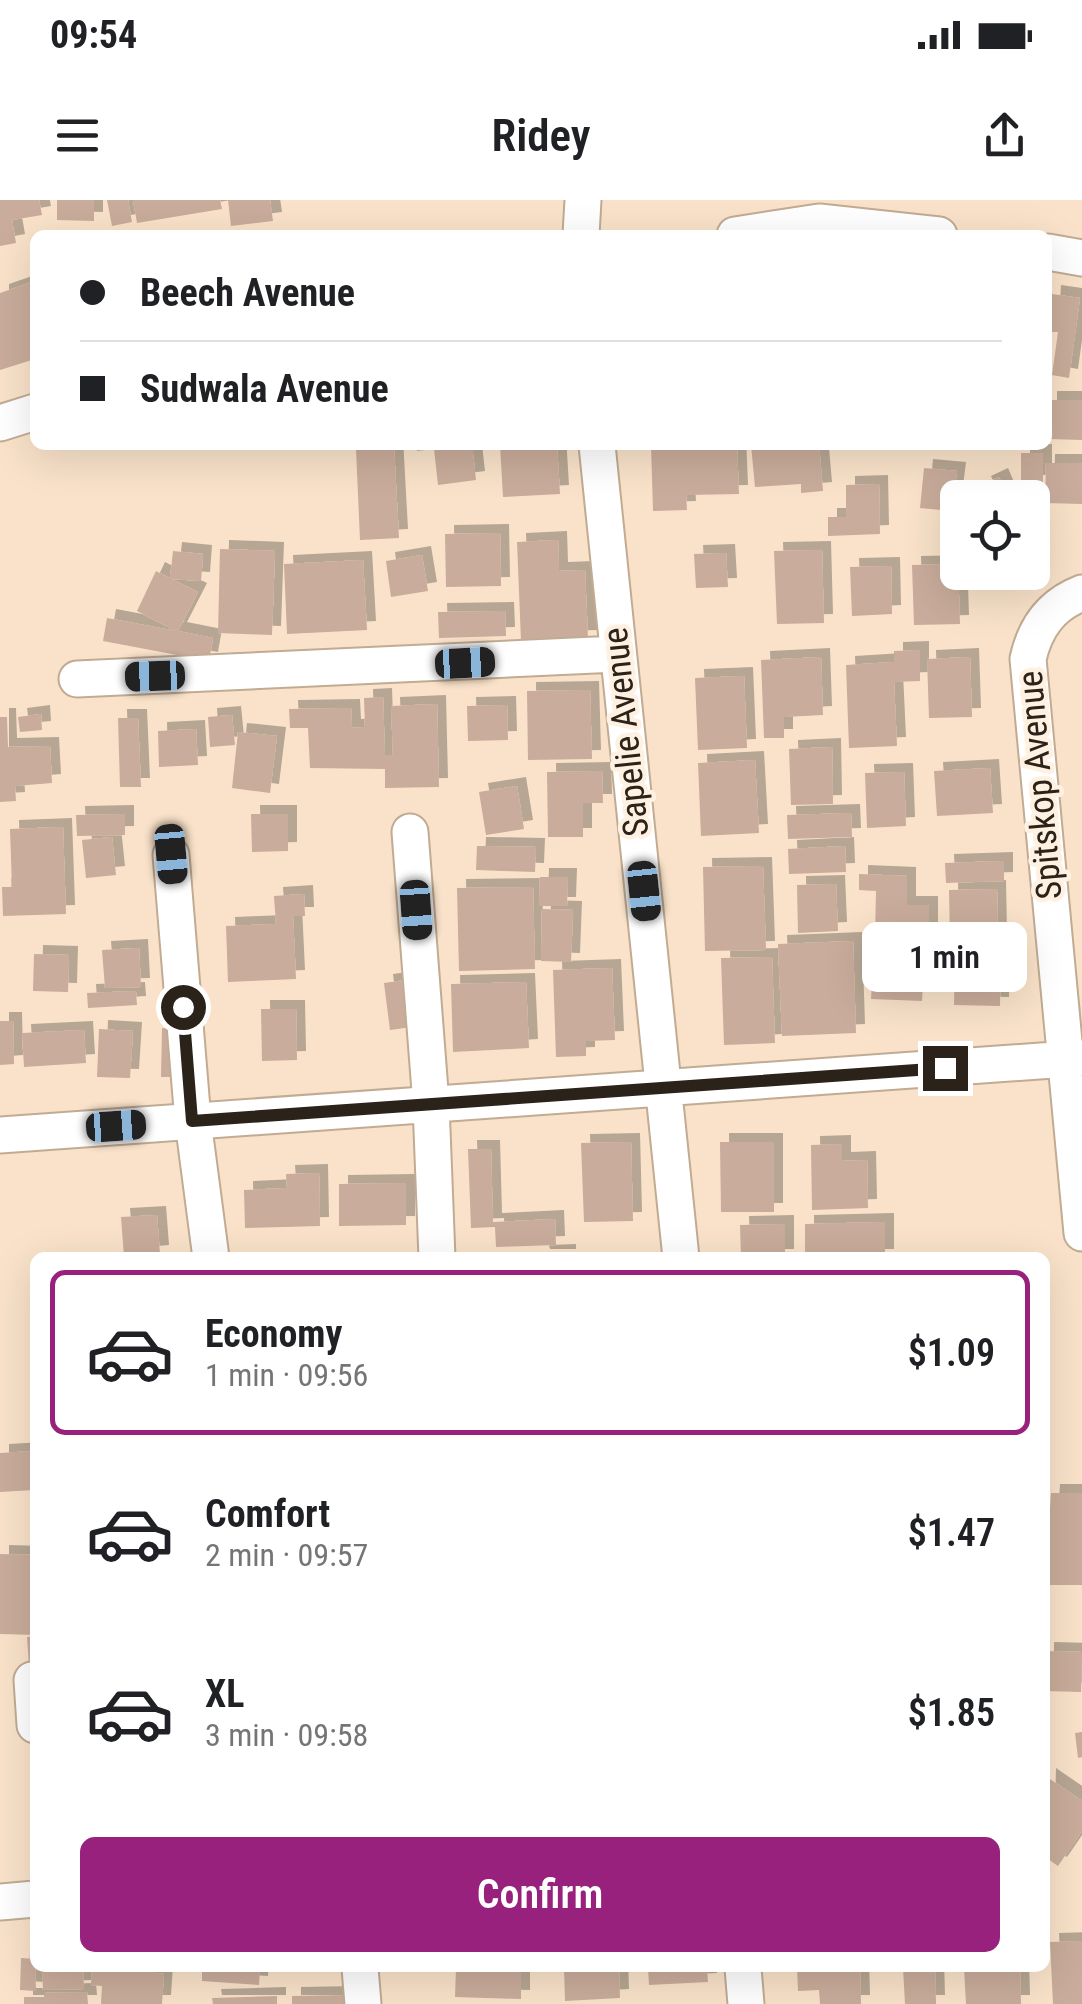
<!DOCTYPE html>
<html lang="en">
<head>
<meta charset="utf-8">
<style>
	:root { --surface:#fff; --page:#f2f2f2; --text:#202124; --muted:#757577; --line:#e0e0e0; --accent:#98217d }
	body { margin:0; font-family:"Roboto Condensed",sans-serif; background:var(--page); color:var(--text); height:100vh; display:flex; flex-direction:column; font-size:38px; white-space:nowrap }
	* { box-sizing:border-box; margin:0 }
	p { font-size:32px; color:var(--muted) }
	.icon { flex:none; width:55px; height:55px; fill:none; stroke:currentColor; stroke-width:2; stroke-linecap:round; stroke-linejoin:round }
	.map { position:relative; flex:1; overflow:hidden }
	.drawer { position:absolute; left:30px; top:1052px; width:1020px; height:720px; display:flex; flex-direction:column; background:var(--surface); border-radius:15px; box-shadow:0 10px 40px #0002 }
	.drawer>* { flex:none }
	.top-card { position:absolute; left:30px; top:30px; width:1022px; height:220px; border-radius:15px; box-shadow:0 10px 40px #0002; display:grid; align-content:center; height:220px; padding:0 50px; background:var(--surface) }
	.buttons { position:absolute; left:940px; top:280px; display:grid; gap:20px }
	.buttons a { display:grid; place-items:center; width:110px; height:110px; border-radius:15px; background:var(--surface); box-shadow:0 10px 40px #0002; font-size:50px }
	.end { position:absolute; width:45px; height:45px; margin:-22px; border:12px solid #2b2219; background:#fff; box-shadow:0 0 0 5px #fff }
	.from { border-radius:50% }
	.bubble { position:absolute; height:70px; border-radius:15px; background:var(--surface); box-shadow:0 10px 40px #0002; font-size:32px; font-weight:600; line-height:70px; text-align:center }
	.car { position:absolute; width:30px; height:60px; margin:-30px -15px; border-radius:12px; box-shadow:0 0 8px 2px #0007; background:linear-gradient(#222 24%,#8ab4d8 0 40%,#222 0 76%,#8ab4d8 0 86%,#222 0) }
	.top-card b { display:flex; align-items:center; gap:35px; height:95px; font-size:38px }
	.top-card b+b { border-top:2px solid var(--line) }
	.top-card i { width:25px; height:25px; background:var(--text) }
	ul { padding:18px 0 0; list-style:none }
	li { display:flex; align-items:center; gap:30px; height:165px; margin:0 20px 15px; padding:0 30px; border:5px solid transparent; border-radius:15px }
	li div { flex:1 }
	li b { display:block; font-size:38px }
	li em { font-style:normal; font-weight:600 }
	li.on { border-color:var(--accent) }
	li>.icon { width:90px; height:90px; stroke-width:1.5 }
	.cta { display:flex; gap:20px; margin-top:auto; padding:20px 50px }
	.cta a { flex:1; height:115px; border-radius:15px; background:var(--accent); color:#fff; font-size:40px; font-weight:600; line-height:115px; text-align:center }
	.status { display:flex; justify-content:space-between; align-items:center; height:70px; padding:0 50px; background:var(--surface); direction:ltr }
	.status svg { height:28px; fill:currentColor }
	header { display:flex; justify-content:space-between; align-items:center; height:130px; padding:0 50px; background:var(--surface); font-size:45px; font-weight:600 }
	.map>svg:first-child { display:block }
	.building { fill:#c9ac9b; filter:url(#shadow) }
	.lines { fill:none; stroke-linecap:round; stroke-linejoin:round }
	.street-casing { stroke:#c1ab93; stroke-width:39 }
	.street { stroke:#fff; stroke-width:35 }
	.route { stroke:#2b2219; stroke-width:12 }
	.labels { text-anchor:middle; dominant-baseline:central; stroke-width:9; stroke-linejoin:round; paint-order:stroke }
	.street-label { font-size:35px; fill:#2b2219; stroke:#fff1e2 }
</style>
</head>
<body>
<div class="status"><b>09:54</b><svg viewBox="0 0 49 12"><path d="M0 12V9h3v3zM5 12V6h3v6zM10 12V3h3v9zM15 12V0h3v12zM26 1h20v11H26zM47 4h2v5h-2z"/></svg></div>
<header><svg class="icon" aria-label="menu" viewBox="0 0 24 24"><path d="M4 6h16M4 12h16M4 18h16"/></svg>Ridey<svg class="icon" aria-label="share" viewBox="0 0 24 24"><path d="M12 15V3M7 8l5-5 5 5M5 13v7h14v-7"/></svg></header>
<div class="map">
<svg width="1082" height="1804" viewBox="0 0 1082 1804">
	<defs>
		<filter id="shadow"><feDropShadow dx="9" dy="-9" stdDeviation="0" flood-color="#0004"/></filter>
	</defs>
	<rect width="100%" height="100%" fill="#f9e2c9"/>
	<path class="building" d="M 0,0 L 39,0 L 42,15 L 12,20 L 16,43 L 0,46 Z
		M 57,0 L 94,0 L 94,21 L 57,20 Z
		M 107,0 L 128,0 L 132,22 L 112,26 Z
		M 133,0 L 220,0 L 222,9 L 137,23 Z
		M 228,0 L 270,0 L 273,21 L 231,26 Z
		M 35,81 L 35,159 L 0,170 L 0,93 Z
		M 1052,94 L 1080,98 L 1069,178 L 1052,175 L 1058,132 L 1052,132 L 1048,163 Z
		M 1048,200 L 1082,200 L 1082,240 L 1048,239 Z
		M 416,245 L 472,245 L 476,280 L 438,285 L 434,249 L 417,251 Z
		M 500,245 L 557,245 L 560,294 L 503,297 Z
		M 651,245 L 737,245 L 739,294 L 686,295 L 687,310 L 653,311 Z
		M 751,245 L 819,245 L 823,291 L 801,293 L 801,284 L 755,287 Z
		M 954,245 L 996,245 L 996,249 L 954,248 Z
		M 394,247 L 399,338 L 360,340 L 356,249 Z
		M 1021,253 L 1043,253 L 1043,284 L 1021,284 Z
		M 1046,263 L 1082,263 L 1082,304 L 1045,303 Z
		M 924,268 L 957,271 L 952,311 L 920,308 Z
		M 999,277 L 1008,298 L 988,298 L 982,285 Z
		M 879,284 L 880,334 L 828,336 L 828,317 L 846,317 L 846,285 Z
		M 500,333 L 501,386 L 446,387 L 445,334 Z
		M 558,340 L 559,371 L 585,370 L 588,439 L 521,441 L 517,342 Z
		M 220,349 L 275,351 L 272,435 L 218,433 Z
		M 822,350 L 824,423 L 777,424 L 774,351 Z
		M 173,351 L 203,354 L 201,381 L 171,379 L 198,392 L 178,431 L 213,438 L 209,461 L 103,441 L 107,418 L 176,431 L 137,411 L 156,371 L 170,378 Z
		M 726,353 L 728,387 L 696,388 L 694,354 Z
		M 422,355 L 428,391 L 391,397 L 386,361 Z
		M 363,360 L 367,430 L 287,434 L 284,364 Z
		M 958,364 L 960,424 L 914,425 L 912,365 Z
		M 891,366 L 892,414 L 852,416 L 850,367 Z
		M 505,411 L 506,436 L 439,438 L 438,412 Z
		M 920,450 L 920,481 L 894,482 L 897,546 L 849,548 L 846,465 L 894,462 L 894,451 Z
		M 821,457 L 823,515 L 784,517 L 784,538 L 764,538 L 761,460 Z
		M 970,457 L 972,517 L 929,518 L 927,459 Z
		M 744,476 L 747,548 L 698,550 L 695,478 Z
		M 590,490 L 592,559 L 528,560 L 527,491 Z
		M 383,497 L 385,555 L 393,555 L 391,506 L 437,504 L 439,587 L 385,588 L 385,569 L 310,568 L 308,528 L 290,528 L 289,509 L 351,508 L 352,528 L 365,527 L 364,498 Z
		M 507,505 L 508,540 L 468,541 L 467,506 Z
		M 41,514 L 42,530 L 20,532 L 18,517 Z
		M 232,515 L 235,545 L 210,547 L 208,517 Z
		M 0,517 L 7,517 L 8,547 L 50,546 L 52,583 L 15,586 L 16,601 L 0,602 Z
		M 118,518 L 138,518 L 141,587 L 120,587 Z
		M 196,529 L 198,565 L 159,567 L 158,531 Z
		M 238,532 L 277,536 L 270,593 L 232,588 Z
		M 832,547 L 833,604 L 791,605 L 789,549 Z
		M 755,560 L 759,633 L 701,636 L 698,563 Z
		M 990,568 L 993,613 L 937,616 L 934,571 Z
		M 602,571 L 603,603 L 583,603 L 583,637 L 548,637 L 547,572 Z
		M 904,572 L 906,626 L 867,628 L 865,573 Z
		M 517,586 L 524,629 L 486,635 L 479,592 Z
		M 851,613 L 852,637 L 788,639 L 787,615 Z
		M 125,614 L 125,635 L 77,636 L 76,615 Z
		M 251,614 L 288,614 L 288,651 L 252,652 Z
		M 63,627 L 66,714 L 3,716 L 2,687 L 12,687 L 10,629 Z
		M 112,637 L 116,675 L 86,678 L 82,640 Z
		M 477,646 L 536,647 L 535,672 L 476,670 Z
		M 845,646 L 846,672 L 789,674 L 788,649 Z
		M 1004,661 L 1004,681 L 946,683 L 945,663 Z
		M 763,666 L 766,750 L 705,751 L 703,667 Z
		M 859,674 L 907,676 L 907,705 L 929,705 L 929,737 L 875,736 L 876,691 L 859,690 Z
		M 540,677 L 568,677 L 567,706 L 539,706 Z
		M 836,684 L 838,731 L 798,733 L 797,685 Z
		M 533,687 L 535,769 L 459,771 L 457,688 Z
		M 997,689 L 998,741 L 950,743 L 949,690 Z
		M 304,694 L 305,716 L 293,716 L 296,779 L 228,782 L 226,726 L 276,724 L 274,696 Z
		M 542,709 L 573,710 L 571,762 L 541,761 Z
		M 853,741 L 856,833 L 782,836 L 778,744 Z
		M 139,748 L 141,787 L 105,788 L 102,750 Z
		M 34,754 L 69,755 L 68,792 L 33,791 Z
		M 772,757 L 775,843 L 724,845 L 721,758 Z
		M 955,757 L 1001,758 L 1000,806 L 954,805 Z
		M 873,764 L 924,767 L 922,801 L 871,799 Z
		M 612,768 L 615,840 L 586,841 L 586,856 L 556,857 L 553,770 Z
		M 413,779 L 419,826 L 390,830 L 384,783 Z
		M 526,782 L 529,848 L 453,852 L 451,784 Z
		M 136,791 L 137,805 L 88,808 L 87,793 Z
		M 261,809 L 296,809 L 297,860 L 262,861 Z
		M 0,821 L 13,821 L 14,864 L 0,865 Z
		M 162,828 L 179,829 L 178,877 L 161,877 Z
		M 99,829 L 133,831 L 130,878 L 97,877 Z
		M 84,830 L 86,863 L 24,867 L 22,833 Z
		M 631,942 L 633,1021 L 584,1022 L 581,943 Z
		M 720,942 L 774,942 L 774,1012 L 721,1012 Z
		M 842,944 L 842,961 L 867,960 L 868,1008 L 812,1010 L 811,945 Z
		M 468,949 L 491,949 L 493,1022 L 555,1019 L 556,1045 L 496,1047 L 495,1027 L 471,1028 Z
		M 319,973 L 320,1026 L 245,1028 L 244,990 L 287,988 L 286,974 Z
		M 406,983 L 406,1025 L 339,1026 L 339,984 Z
		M 157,1015 L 160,1054 L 124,1057 L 121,1017 Z
		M 885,1022 L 885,1058 L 805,1058 L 805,1024 Z
		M 785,1024 L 785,1058 L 741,1058 L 740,1025 Z
		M 567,1053 L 567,1058 L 541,1058 L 540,1054 Z
		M 34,1251 L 35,1290 L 0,1292 L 0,1253 Z
		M 1051,1293 L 1082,1293 L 1082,1385 L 1045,1385 Z
		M 0,1354 L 35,1355 L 35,1435 L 0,1434 Z
		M 35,1436 L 35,1467 L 29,1467 L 27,1437 Z
		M 1045,1451 L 1082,1452 L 1081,1492 L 1045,1491 Z
		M 1082,1532 L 1082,1557 L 1078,1558 L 1075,1533 Z
		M 1047,1577 L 1082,1601 L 1082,1631 L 1058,1666 L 1045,1657 Z
		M 1082,1741 L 1082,1804 L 1053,1804 L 1050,1742 Z
		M 21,1758 L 35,1759 L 36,1791 L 20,1790 Z
		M 42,1768 L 83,1768 L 84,1789 L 43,1790 Z
		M 92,1768 L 156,1768 L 155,1773 L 164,1774 L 162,1804 L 101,1804 L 102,1786 L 91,1785 Z
		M 202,1768 L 260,1768 L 259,1785 L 202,1781 Z
		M 456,1768 L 521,1768 L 521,1799 L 455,1797 Z
		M 564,1768 L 619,1768 L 620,1798 L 565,1801 Z
		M 648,1768 L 707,1768 L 708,1782 L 649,1785 Z
		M 797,1768 L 860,1768 L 861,1804 L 820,1804 L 819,1790 L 798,1791 Z
		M 903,1768 L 935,1768 L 936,1804 L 905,1804 Z
		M 964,1768 L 1020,1768 L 1021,1804 L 966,1804 Z
		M 87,1792 L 88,1804 L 24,1804 L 24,1797 L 44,1797 L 44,1793 Z
		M 348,1795 L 349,1804 L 292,1804 L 292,1796 Z
		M 277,1796 L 277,1804 L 213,1804 L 212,1798 Z"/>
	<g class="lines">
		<defs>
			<path id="street" d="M 581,35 L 583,0
				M 735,35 L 819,22 L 939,35
				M 1048,52 L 1082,58
				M 0,223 L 35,212
				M 597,245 L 681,1058
				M 1082,393 C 1051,405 1035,427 1028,459 L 1082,1033
				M 77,479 L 617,454
				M 410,632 L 431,904 L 437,1058
				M 171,655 L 193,921 L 211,1058
				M 0,935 L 1082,858
				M 32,1480 L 35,1525
				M 0,1702 L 35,1699
				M 360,1768 L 363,1804
				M 743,1768 L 746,1804"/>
		</defs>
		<use href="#street" class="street-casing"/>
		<use href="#street" class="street"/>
	</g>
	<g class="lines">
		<path class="route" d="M 183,807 L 192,921 L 945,868"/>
	</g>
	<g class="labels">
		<g class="street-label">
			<text transform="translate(626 532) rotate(-96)">Sapelie Avenue</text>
			<text transform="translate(1040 585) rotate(-95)">Spitskop Avenue</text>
		</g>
	</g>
</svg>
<div class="buttons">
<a><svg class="icon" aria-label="locate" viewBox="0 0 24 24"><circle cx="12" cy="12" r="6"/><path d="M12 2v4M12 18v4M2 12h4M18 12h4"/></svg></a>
</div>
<i class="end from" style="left:183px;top:807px"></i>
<i class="end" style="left:945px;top:868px"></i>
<div class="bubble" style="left:862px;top:722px;width:165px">1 min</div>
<i class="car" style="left:465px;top:463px;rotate:87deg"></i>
<i class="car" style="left:155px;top:476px;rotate:268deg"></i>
<i class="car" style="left:171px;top:654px;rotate:175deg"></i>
<i class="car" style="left:644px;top:691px;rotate:174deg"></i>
<i class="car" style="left:416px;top:710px;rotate:176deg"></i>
<i class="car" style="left:116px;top:926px;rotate:86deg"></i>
<div class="top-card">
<b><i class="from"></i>Beech Avenue</b>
<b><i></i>Sudwala Avenue</b>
</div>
<section class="drawer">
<ul>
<li class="on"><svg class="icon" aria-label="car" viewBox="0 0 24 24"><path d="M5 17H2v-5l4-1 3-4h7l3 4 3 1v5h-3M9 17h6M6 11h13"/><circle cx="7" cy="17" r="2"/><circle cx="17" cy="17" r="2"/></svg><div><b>Economy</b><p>1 min · 09:56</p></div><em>$1.09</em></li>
<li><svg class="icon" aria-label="car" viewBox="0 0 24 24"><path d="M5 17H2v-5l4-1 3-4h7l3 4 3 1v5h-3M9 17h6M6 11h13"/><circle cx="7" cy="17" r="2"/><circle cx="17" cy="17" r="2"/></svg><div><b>Comfort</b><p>2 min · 09:57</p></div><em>$1.47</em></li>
<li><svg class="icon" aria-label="car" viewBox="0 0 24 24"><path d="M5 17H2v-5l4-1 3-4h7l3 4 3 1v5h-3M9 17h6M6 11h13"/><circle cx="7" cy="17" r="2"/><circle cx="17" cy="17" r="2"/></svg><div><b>XL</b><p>3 min · 09:58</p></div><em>$1.85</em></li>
</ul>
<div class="cta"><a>Confirm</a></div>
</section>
</div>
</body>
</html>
